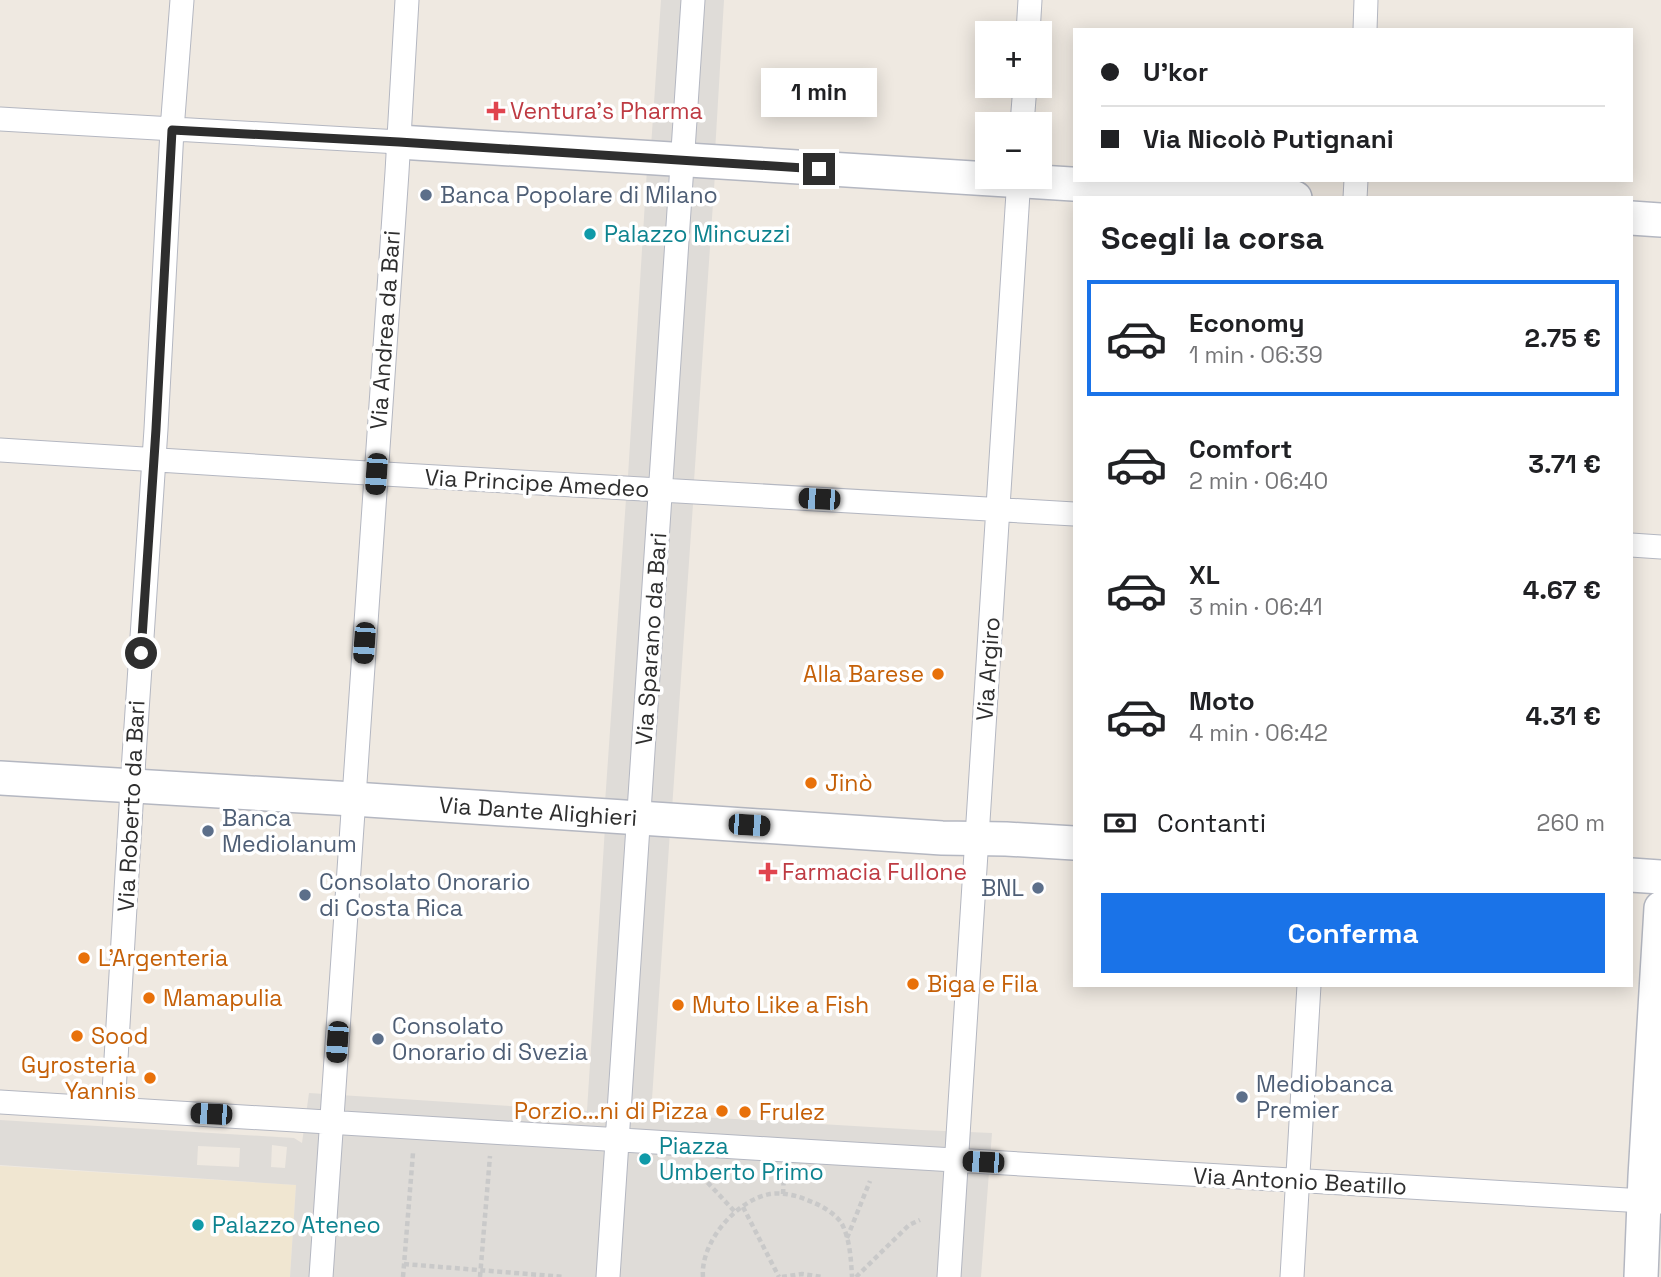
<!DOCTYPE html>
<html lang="it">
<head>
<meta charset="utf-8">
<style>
	:root { --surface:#fff; --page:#f2f2f2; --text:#202124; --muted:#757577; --line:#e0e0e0; --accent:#1a73e8 }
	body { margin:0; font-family:"Space Grotesk",sans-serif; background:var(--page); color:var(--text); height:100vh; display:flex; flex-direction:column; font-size:26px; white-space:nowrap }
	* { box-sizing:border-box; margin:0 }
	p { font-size:23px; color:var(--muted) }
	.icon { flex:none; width:38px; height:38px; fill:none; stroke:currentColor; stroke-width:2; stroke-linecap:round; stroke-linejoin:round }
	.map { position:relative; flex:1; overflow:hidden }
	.side { position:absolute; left:1073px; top:196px; width:560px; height:791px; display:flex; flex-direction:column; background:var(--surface); border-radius:0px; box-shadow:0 4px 18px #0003 }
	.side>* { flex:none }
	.top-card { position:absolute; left:1073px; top:28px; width:560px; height:154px; border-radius:0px; box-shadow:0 4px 18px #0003; display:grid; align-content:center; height:154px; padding:0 28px; background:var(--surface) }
	.tools { position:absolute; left:975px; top:21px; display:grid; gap:14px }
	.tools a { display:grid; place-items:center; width:77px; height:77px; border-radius:0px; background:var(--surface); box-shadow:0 4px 18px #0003; font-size:35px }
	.end { position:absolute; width:32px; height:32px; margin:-16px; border:9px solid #2e2e2e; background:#fff; box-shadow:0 0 0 4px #fff }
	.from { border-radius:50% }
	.bubble { position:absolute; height:49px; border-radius:0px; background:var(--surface); box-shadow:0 4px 18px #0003; font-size:23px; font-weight:600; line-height:49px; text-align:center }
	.car { position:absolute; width:21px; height:42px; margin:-21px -10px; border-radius:9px; box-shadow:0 0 5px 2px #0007; background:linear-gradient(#222 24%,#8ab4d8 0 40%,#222 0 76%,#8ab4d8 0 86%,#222 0) }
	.top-card b { display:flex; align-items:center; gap:24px; height:66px; font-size:26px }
	.top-card b+b { border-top:2px solid var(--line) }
	.top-card i { width:18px; height:18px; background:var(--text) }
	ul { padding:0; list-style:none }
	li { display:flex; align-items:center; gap:21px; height:116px; margin:0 14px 10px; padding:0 14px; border:4px solid transparent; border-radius:0px }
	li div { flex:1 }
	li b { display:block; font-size:26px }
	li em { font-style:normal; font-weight:600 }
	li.active { border-color:var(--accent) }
	li>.icon { width:63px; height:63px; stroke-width:1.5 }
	h2 { padding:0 28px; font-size:32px; line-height:84px }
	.pay { display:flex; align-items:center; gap:18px; height:77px; padding:0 28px; font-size:26px }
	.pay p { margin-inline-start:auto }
	.cta { display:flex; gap:14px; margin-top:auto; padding:14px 28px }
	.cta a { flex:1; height:80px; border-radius:0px; background:var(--accent); color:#fff; font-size:28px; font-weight:600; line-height:80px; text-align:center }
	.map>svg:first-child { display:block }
	.education { fill:#f0e6d1 }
	.plaza { fill:#dfdcd8; fill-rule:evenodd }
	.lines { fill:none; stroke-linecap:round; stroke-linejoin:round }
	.street-casing { stroke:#b4b7c1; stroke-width:25 }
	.secondary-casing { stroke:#b4b7c1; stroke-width:36 }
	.path { stroke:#c9c9c9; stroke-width:4.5; stroke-dasharray:5 3.5; stroke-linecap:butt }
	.street { stroke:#fff; stroke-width:23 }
	.secondary { stroke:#fff; stroke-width:33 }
	.route { stroke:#2e2e2e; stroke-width:9 }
	.health-dot { fill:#e0444e; stroke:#fff; stroke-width:2.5 }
	.service-dot { fill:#5c6f8a; stroke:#fff; stroke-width:2.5 }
	.culture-dot { fill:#0f9aa8; stroke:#fff; stroke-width:2.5 }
	.food-dot { fill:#e8710a; stroke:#fff; stroke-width:2.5 }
	.labels { text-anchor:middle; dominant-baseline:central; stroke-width:7; stroke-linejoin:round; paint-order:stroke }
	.health-label { font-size:23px; fill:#be3a42; stroke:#fff; text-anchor:start }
	.service-label { font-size:23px; fill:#4e5e75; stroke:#fff; text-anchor:start }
	.culture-label { font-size:23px; fill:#0d838f; stroke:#fff; text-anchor:start }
	.street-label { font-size:23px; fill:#2e2e2e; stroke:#fff }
	.food-label { font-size:23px; fill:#c56008; stroke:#fff; text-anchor:start }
</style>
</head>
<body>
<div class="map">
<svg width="1661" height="1277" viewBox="0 0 1661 1277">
	<rect width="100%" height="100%" fill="#efe9e1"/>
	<path class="education" d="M 0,1166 L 296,1185 L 290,1277 L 0,1277 Z"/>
	<path class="plaza" d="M 661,0 L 724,0 L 715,152 L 651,147 Z
		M 647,169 L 715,174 L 694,481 L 628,476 Z
		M 626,499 L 693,504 L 672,809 L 605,803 Z
		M 605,827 L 670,831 L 651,1114 L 921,1130 L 992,1133 L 981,1277 L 290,1277 L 296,1185 L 0,1165 L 0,1120 L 294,1138 L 302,1143 L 309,1093 L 587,1111 ZM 272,1145 L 287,1147 L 285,1168 L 271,1167 ZM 198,1146 L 240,1148 L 239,1167 L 197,1165 Z"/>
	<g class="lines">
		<defs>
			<path id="street" d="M 1365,30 L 1366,0
				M 1028,33 L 1030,0
				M 0,119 L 399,142
				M 1022,124 L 1025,86
				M 1355,198 L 1356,180
				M 0,450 L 333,471 L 1074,514
				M 1631,545 L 1661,547
				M 0,1102 L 785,1150 L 1661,1202
				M 113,1109 L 134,756 L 156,429 L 172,130 L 182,0
				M 321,1277 L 397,172 L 407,0
				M 608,1277 L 693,0
				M 949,1277 L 1019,177
				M 1292,1277 L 1309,985"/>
			<g id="secondary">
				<path d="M 399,142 L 1295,198"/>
				<path d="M 1631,218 L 1661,220"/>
				<path id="s1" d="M 0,778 L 353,799 L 942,838 L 1006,839 L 1074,843"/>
				<path d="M 1631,875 L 1661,877"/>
				<path d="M 1641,1277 L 1645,1177 L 1661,908"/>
			</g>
		</defs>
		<use href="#street" class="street-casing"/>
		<use href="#secondary" class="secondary-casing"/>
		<path class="path" d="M 696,1170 L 736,1213
			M 783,1194 L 784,1174
			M 743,1207 L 779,1277
			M 847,1238 L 870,1181
			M 404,1264 L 565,1277
			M 403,1277 L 413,1153
			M 480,1277 L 490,1156
			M 703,1277 C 700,1243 736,1200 770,1194 C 784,1192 799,1196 812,1202 C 822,1206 836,1214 842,1224 C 850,1240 851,1259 852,1277
			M 782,1277 L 802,1274 L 823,1277
			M 856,1277 L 909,1225 L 920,1220"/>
		<use href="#street" class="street"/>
		<use href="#secondary" class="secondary"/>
	</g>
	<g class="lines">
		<path class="route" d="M 141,653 L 156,429 L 172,130 L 399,142 L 819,169"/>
	</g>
	<g class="health-dot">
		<path d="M492.5 100.5h7v7h7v7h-7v7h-7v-7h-7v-7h7z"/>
		<path d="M764.5 861.5h7v7h7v7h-7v7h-7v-7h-7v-7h7z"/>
	</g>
	<g class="service-dot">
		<circle cx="426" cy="195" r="7"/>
		<circle cx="208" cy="831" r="7"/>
		<circle cx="1038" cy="888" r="7"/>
		<circle cx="305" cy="895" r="7"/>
		<circle cx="378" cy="1039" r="7"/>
		<circle cx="1242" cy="1097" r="7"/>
	</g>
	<g class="culture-dot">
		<circle cx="590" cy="234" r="7"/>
		<circle cx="645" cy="1159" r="7"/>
		<circle cx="198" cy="1225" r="7"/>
	</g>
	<g class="food-dot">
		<circle cx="938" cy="674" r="7"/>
		<circle cx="811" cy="783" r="7"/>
		<circle cx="84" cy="958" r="7"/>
		<circle cx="913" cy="984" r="7"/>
		<circle cx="149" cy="998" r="7"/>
		<circle cx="678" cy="1005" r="7"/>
		<circle cx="77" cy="1036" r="7"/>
		<circle cx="150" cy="1078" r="7"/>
		<circle cx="722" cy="1111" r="7"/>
		<circle cx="745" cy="1112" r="7"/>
	</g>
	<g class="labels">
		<g class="health-label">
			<text x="510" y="111">Ventura's Pharma</text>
			<text x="782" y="872">Farmacia Fullone</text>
		</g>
		<g class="service-label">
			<text x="440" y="195">Banca Popolare di Milano</text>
			<text x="222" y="818">Banca<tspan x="222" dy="26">Mediolanum</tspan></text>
			<text x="319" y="882">Consolato Onorario<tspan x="319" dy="26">di Costa Rica</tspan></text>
			<text x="1024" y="888" text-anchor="end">BNL</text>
			<text x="392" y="1026">Consolato<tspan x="392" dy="26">Onorario di Svezia</tspan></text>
			<text x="1256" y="1084">Mediobanca<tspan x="1256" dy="26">Premier</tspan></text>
		</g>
		<g class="culture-label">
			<text x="604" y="234">Palazzo Mincuzzi</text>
			<text x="659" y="1146">Piazza<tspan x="659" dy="26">Umberto Primo</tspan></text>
			<text x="212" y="1225">Palazzo Ateneo</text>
		</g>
		<g class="street-label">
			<text transform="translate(385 330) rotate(-86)">Via Andrea da Bari</text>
			<text transform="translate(537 483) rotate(3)">Via Principe Amedeo</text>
			<text transform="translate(651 639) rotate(-86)">Via Sparano da Bari</text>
			<text transform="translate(988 669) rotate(-86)">Via Argiro</text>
			<text transform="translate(131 806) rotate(-87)">Via Roberto da Bari</text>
			<text stroke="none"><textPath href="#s1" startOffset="539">Via Dante Alighieri</textPath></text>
			<text transform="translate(1300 1181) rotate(3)">Via Antonio Beatillo</text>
		</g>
		<g class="food-label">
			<text x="924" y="674" text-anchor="end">Alla Barese</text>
			<text x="825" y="783">Jinò</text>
			<text x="98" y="958">L'Argenteria</text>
			<text x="927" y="984">Biga e Fila</text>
			<text x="163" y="998">Mamapulia</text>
			<text x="692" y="1005">Muto Like a Fish</text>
			<text x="91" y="1036">Sood</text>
			<text x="136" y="1065" text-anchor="end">Gyrosteria<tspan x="136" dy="26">Yannis</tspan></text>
			<text x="708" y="1111" text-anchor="end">Porzio...ni di Pizza</text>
			<text x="759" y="1112">Frulez</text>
		</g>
	</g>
</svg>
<div class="tools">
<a>+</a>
<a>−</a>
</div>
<i class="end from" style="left:141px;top:653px"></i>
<i class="end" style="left:819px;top:169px"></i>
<div class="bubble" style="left:761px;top:68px;width:116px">1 min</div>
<i class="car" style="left:376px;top:474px;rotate:184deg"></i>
<i class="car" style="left:819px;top:499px;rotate:273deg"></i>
<i class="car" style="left:364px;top:643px;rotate:184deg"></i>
<i class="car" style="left:749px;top:825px;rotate:94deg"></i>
<i class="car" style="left:337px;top:1042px;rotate:184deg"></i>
<i class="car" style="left:211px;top:1114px;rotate:273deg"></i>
<i class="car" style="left:983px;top:1162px;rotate:273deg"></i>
<div class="top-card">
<b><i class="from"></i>U'kor</b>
<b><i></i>Via Nicolò Putignani</b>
</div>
<section class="side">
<h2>Scegli la corsa</h2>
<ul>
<li class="active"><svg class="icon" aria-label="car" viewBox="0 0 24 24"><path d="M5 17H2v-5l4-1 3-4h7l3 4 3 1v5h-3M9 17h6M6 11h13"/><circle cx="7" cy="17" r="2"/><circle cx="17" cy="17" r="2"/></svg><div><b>Economy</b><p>1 min · 06:39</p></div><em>2.75 €</em></li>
<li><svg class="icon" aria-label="car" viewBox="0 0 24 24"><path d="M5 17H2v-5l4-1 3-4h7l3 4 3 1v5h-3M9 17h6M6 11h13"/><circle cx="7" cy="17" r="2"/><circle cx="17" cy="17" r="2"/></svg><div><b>Comfort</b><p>2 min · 06:40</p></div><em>3.71 €</em></li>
<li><svg class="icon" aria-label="car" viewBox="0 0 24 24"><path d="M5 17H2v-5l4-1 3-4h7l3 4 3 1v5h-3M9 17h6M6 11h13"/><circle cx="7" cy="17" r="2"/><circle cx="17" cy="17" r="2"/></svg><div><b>XL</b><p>3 min · 06:41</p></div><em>4.67 €</em></li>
<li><svg class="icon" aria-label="car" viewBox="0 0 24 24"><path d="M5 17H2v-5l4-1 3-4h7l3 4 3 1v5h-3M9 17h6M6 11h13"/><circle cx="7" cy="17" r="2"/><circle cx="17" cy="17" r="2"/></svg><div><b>Moto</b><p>4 min · 06:42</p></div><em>4.31 €</em></li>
</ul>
<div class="pay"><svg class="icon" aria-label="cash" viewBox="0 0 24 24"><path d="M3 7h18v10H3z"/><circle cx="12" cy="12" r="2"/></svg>Contanti<p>260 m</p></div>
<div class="cta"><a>Conferma</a></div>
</section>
</div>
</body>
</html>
